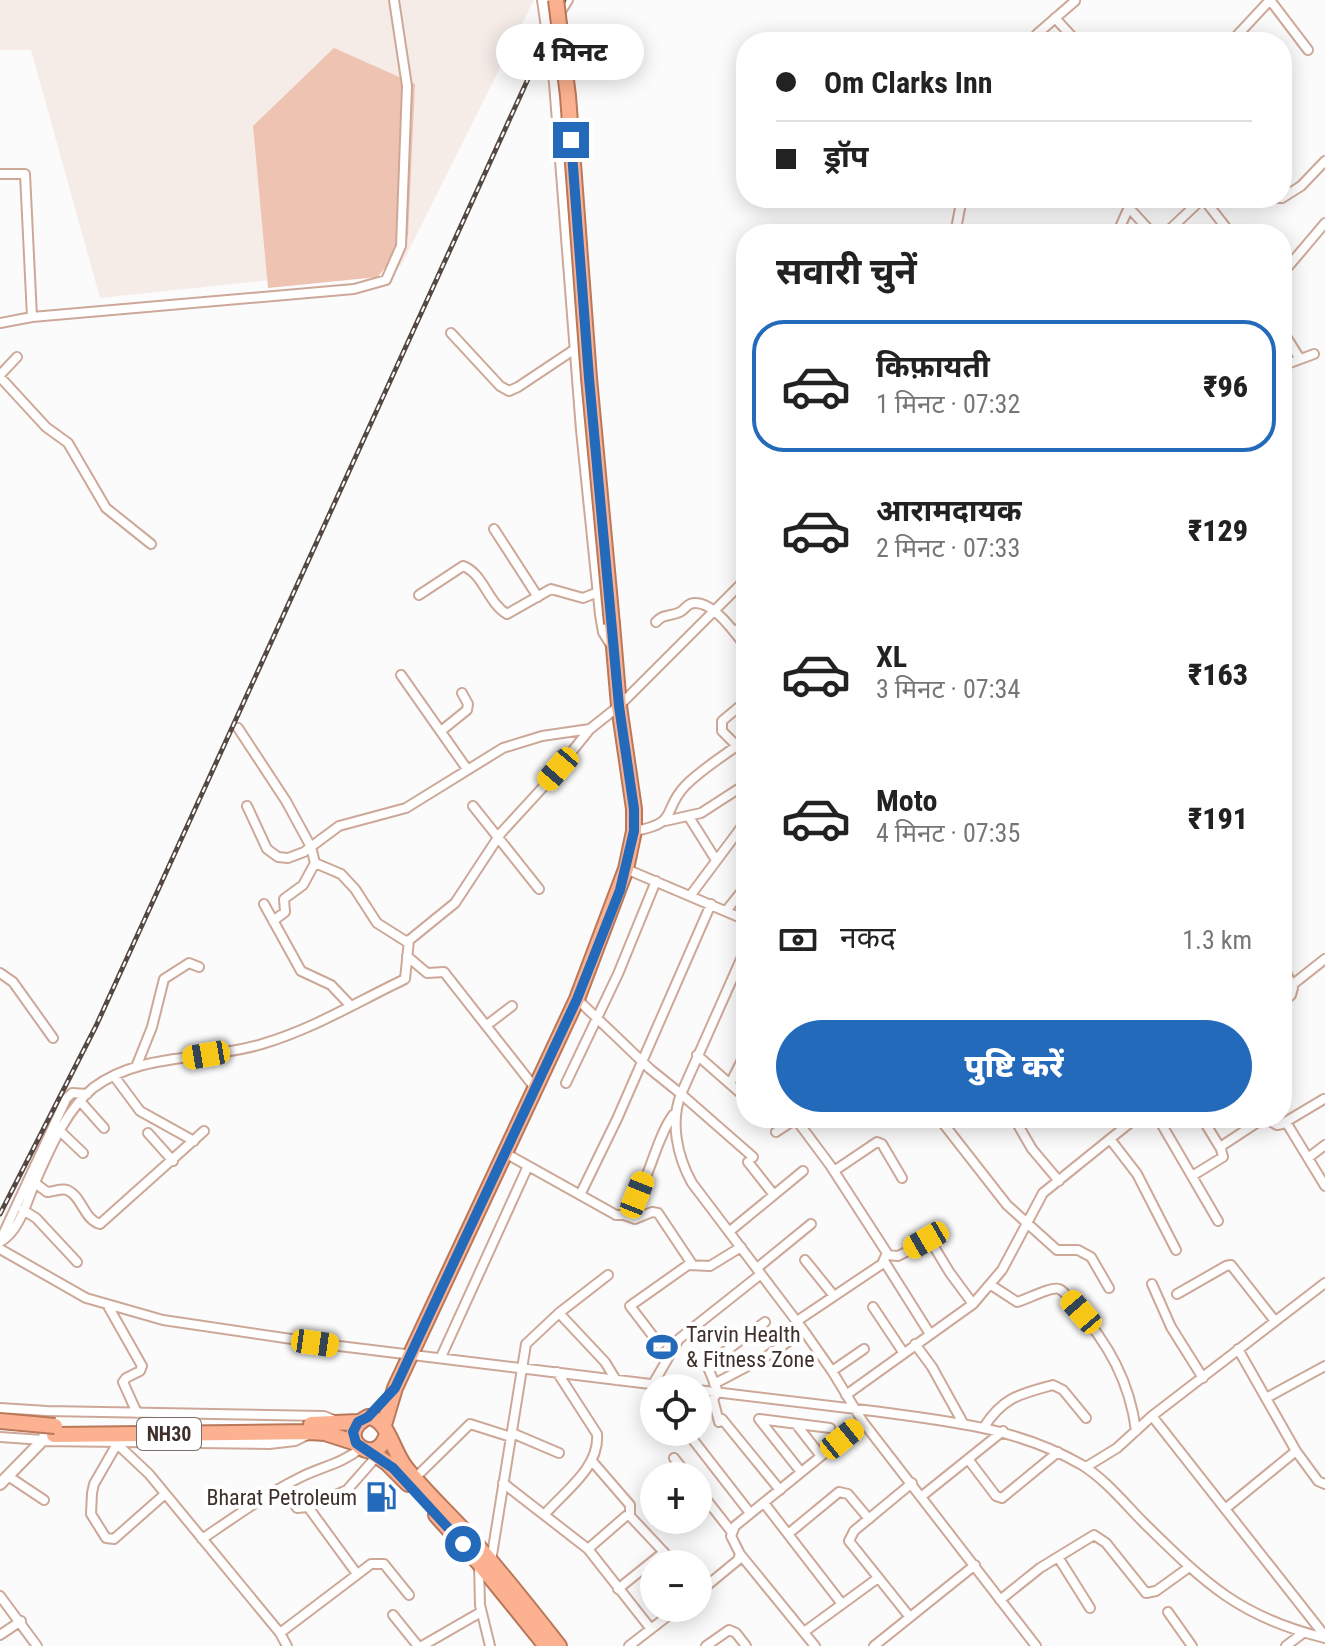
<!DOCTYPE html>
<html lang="hi">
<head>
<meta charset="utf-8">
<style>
	:root { --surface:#fff; --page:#f2f2f2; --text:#222; --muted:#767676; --line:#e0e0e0; --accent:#246aba }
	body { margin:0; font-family:"Roboto Condensed","Noto Sans Devanagari",sans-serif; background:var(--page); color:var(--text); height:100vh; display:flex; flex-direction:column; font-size:30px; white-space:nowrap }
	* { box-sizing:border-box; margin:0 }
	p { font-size:26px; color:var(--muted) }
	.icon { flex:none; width:44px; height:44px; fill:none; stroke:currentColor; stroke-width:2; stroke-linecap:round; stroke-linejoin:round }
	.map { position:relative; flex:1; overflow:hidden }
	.sheet { position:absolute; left:736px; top:224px; width:556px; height:904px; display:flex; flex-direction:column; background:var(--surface); border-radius:32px; box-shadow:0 4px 20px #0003 }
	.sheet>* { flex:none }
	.banner { position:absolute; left:736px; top:32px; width:556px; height:176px; border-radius:32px; box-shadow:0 4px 20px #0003; display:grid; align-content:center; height:176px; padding:0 40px; background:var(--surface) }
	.buttons { position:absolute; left:640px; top:1374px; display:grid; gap:16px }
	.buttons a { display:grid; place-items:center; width:72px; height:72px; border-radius:50%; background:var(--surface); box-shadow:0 4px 20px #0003; font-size:40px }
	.end { position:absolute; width:36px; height:36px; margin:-18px; border:10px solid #246aba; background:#fff; box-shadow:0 0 0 4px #fff }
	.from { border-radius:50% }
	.bubble { position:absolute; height:56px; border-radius:28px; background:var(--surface); box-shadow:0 4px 20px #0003; font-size:26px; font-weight:800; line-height:56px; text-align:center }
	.car { position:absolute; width:24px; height:48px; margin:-24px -12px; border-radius:10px; box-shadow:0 0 6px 2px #0007; background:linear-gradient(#f5c518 24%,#345 0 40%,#f5c518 0 76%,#345 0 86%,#f5c518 0) }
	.banner b { display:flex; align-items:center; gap:28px; height:76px; font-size:30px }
	.banner b+b { border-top:2px solid var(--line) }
	.banner i { width:20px; height:20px; background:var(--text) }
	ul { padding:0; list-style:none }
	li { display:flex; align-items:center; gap:24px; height:132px; margin:0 16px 12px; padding:0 24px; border:4px solid transparent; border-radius:32px }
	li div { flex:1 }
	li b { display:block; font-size:30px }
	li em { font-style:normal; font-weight:800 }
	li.selected { border-color:var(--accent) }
	li>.icon { width:72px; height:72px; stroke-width:1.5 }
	h2 { padding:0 40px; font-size:36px; line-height:96px }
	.pay { display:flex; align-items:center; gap:20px; height:88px; padding:0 40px; font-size:30px }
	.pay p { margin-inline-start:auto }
	.button { display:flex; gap:16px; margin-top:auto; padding:16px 40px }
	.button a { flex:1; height:92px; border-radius:48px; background:var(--accent); color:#fff; font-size:32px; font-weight:800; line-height:92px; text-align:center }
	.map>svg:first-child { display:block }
	.built { fill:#f5ece8 }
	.green { fill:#eec3b1 }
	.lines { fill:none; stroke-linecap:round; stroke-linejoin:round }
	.minor-casing { stroke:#cda898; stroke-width:12 }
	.tertiary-casing { stroke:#cda898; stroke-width:14 }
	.trunk-casing { stroke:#ba785a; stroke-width:18 }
	.minor { stroke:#fff; stroke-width:8 }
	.tertiary { stroke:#fff; stroke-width:10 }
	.trunk { stroke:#fcb290; stroke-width:14 }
	.rail-casing { stroke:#554843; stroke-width:5 }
	.rail { stroke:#fff; stroke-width:2; stroke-dasharray:6; stroke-linecap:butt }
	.trunk-bridge-casing { stroke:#ba785a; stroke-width:18; stroke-linecap:butt }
	.trunk-bridge { stroke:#fcb290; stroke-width:14 }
	.route { stroke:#246aba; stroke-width:10 }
	.labels { text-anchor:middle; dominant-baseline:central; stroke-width:8; stroke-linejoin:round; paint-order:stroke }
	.shield { fill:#fff; stroke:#796e6a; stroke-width:2 }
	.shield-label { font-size:20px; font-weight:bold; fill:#3f302a }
	.poi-label { font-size:22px; fill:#3f302a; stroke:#fff; text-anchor:start }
</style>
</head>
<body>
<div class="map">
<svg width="1325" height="1646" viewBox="0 0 1325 1646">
	<rect width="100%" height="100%" fill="#fbfbfb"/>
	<path class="built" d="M 0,0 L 534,0 L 401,266 L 100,298 L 31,50 L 0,50 Z"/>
	<path class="green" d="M 334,48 L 415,84 L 408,236 L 378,277 L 268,288 L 253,126 Z"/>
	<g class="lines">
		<defs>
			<path id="minor" d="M 1270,0 L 1308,50
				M 1055,18 L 1077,42
				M 548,32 L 568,0
				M 1240,32 L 1252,42
				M 1041,42 L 1037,34 L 1075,1
				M 1231,42 L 1270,0
				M 0,174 L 25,174 L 32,317
				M 1269,198 L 1282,198
				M 1282,198 L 1301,186 L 1325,161
				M 1130,209 L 1153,234
				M 955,234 L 962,198
				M 1117,234 L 1133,198
				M 1165,234 L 1203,198 L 1231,234
				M 1282,274 L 1325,223
				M 0,323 L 32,317 L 354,289 L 386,280 L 401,246 L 407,86 L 394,0
				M 1282,330 L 1300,359
				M 451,333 L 500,386 L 509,391 L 518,387 L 575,349
				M 1282,366 L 1314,354
				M 0,375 L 17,357
				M 0,377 L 46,427 L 68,443 L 106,508 L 151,544
				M 494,529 L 538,597
				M 419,595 L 463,566 C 483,573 488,603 507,614 L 551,589 L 583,598 L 598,592
				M 656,622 C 664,613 670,617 680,612 C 684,610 686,606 690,604 C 711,597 735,633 746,647
				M 734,632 L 746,623
				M 401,675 L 467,769
				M 238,728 L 286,801 L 311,847 L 315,863 L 341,874 L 355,889 L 377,923 L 407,942 L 455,903 L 501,833 L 545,785 L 590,729 L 619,706 L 746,579
				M 441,731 L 467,710 L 468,704 L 462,693
				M 737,746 L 722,731 L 722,721 L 746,701
				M 247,806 L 267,849 L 278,857 L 288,858 L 304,852 L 339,826 L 406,808 L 503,748 L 542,736 L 590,729
				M 473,806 L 539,889
				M 689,817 L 716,860
				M 665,821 L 701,813 L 746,784
				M 634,831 C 681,823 661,810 686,785 C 704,767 727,754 746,739
				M 626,869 L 746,920
				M 690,896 L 746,821
				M 264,904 L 301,971 L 331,985 L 350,1005
				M 726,911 L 746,886
				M 273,921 L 285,912 L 284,899 L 303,885 L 315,863
				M 746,948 L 681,1094 L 753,1157
				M 407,956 L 427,973 L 444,972 L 535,1088
				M 1282,963 L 1293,988 L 1291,995 L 1282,1003
				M 0,973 L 13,982 L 53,1038
				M 1292,985 L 1325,959
				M 577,999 L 650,1069 L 681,1094 C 670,1122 677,1156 692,1183 L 804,1331 L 832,1371 L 863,1422 L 1036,1646
				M 487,1025 L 512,1006
				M 697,1055 L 746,1098
				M 136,1067 L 152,1027 L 164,979 L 189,963 L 199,967
				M 114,1076 L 140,1111 L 194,1141
				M 566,1083 L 618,974 L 656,881
				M 730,1084 L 746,1052
				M 80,1101 L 104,1128
				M 795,1118 L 830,1165 L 887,1253 L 882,1264 L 797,1321
				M 939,1118 L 1007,1205 L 1057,1250 L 1078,1250 L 1091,1257 L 1109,1288
				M 1014,1118 L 1032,1149 L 1059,1181
				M 1158,1118 L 1218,1221
				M 1286,1122 L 1325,1186
				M 1020,1126 L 1033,1118
				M 61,1132 L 83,1153
				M 776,1132 L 796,1119
				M 148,1133 L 173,1161
				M 1110,1139 L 1137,1174 L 1176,1250
				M 1220,1147 L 1261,1120 L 1266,1119 L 1277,1125 L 1282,1124 L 1324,1099
				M 505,1153 L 616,1215 L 624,1215 C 646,1196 654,1141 673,1115
				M 1308,1158 L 1325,1145
				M 748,1162 L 774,1195
				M 834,1171 L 877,1142 L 882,1144 L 902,1178
				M 1192,1176 L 1223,1157 L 1221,1149 L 1202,1118
				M 35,1183 L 47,1192 C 52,1192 62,1188 67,1190 C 82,1196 84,1220 100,1224 L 204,1131
				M 580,1195 L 617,1119 L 711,904
				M 23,1210 L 36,1218 L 77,1262
				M 624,1215 L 635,1219 L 652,1212 L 658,1213 L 692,1264
				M 730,1231 L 803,1171
				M 0,1241 L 66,1099 L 72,1093 L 87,1094
				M 0,1242 C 20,1231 27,1200 36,1180 C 50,1149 66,1110 93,1088 C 140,1052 208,1061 262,1044 C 313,1029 357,1002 405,979 L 409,940
				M 0,1249 L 86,1298 L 163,1320 L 339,1346 L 683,1388
				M 887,1255 L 898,1256 L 930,1240 L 950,1273 L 973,1304
				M 805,1260 L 834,1296
				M 884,1261 L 930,1334
				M 757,1268 L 811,1224
				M 1152,1284 L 1171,1327 L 1203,1378
				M 991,1285 L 1017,1302 C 1026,1300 1051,1286 1059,1289 C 1065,1291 1072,1302 1076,1307 C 1108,1343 1130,1382 1136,1431
				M 1177,1294 L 1226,1266 L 1231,1265 L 1275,1321
				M 108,1306 L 142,1366 L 140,1371 L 126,1378 L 123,1382 L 137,1413
				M 873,1307 L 903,1352
				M 559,1313 L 605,1362 L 616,1380
				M 659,1344 L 630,1306 L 688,1265 L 710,1266 L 741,1247
				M 915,1344 L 932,1367 L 963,1423
				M 441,1357 L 528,1166
				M 832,1371 L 864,1349
				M 714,1384 L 767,1356 L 804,1331
				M 655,1387 L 653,1384 L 679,1339 L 761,1274
				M 698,1390 C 756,1397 814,1404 873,1411 C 946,1421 1017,1427 1082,1465 C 1106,1480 1125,1504 1144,1523 C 1205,1583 1239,1617 1325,1638
				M 846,1395 L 973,1304 L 1002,1270 L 1043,1193 L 1136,1118
				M 1266,1398 L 1325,1366
				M 0,1408 L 47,1411 L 324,1416 L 334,1420
				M 1152,1416 L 1325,1636
				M 722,1419 L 780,1490
				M 719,1422 L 713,1399 L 718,1392 L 707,1365 L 765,1322
				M 796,1424 L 821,1456
				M 984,1427 C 1003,1397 1020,1394 1053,1385 L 1063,1390 L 1086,1418
				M 687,1432 L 750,1513
				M 512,1433 L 559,1453
				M 0,1437 L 43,1440 L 45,1423
				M 115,1442 L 149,1474 L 280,1633 L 287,1646
				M 117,1444 L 94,1484 L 92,1493 L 91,1514 L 106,1538 L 114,1539 L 165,1494
				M 1296,1451 L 1318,1481 L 1325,1484
				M 674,1458 L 688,1476
				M 968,1459 L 996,1496 L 1002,1498 L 1058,1452
				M 592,1461 L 630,1505 L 630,1516
				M 1086,1467 L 1117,1448 L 1152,1416 L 1325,1283
				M 801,1472 L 759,1419 L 830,1428
				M 8,1476 L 44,1500
				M 412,1481 L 470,1424 L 511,1437
				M 503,1483 L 588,1549 L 651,1629
				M 283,1487 L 297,1508 L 308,1507 L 347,1490 L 377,1456
				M 698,1489 L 731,1531
				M 922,1496 L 1003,1431
				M 764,1503 L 842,1604
				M 308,1507 L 357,1574
				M 1225,1509 L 1296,1451 L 1238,1349
				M 545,1514 C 565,1491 600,1467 597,1434 L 557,1372
				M 788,1534 L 839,1492 L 848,1494 L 869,1519
				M 202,1539 C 233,1518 265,1495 299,1478 C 320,1467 342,1464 361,1448
				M 588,1549 L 626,1516 L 630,1516 L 675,1564
				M 740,1554 L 815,1646
				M 1058,1557 L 1090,1608
				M 491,1561 L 526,1344 L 559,1313 L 608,1275
				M 479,1564 L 480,1605 L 490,1646
				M 618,1589 L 664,1552
				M 698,1593 L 738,1560 L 740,1554 L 731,1536 L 735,1526 L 863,1422
				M 0,1596 L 37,1646
				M 1000,1600 L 1040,1568 L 1094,1535 L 1106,1543 L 1146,1593 L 1156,1591 L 1188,1568
				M 1168,1612 L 1192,1646
				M 393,1615 L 418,1646
				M 909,1616 L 849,1541 L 854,1531 L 912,1483
				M 804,1632 L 878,1578
				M 280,1633 L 371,1564 L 384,1564 L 409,1595
				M 0,1635 L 21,1621
				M 422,1646 L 481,1612
				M 629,1646 L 678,1608
				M 706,1646 L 729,1630 L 736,1633 L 746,1646
				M 874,1646 L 975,1565
				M 1286,1646 L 1303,1633"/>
			<path id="tertiary" d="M 543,0 L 555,83 L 582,430 L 601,615 L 604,632 L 612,645
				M 0,1484 L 43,1440 L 269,1443 L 295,1440 L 309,1433"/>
			<path id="trunk" d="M 0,1421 L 33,1424
				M 311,1424 L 358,1422
				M 384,1425 L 395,1388 L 577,999 L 626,869 L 634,831 L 634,809 L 619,706 L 612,624
				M 387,1434 C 376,1471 331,1436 368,1417 C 388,1418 392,1451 406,1468 C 425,1492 448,1513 469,1536 C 500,1571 530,1609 559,1646
				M 54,1435 L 310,1432 L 325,1433 L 356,1443
				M 370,1451 L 387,1463 L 408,1484
				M 436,1515 L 479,1563 L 546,1646"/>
		</defs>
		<use href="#minor" class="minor-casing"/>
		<use href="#tertiary" class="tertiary-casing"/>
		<use href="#trunk" class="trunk-casing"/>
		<use href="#minor" class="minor"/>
		<use href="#tertiary" class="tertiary"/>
		<use href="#trunk" class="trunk"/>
		<defs>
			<path id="rail" d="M 0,1214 L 96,1026 L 564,0"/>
		</defs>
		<use href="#rail" class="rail-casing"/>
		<use href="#rail" class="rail"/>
		<defs>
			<path id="trunk-bridge" d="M 556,0 L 568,96 L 589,378 L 612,624
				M 33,1424 L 55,1426"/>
		</defs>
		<use href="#trunk-bridge" class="trunk-bridge-casing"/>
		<use href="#trunk-bridge" class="trunk-bridge"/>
	</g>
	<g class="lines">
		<path class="route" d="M 463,1544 L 393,1468 L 356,1443 L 353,1432 L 358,1422 L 368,1417 L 395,1388 L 577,999 L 620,890 L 634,831 L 634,809 L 619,706 L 589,378 L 571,140"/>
	</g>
	<defs>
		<symbol id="stadium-bare" viewBox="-9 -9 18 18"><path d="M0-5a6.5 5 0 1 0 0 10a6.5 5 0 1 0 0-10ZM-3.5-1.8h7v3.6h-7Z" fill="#246aba" stroke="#fff" stroke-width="2.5" paint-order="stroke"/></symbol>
		<symbol id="fuel-bare" viewBox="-9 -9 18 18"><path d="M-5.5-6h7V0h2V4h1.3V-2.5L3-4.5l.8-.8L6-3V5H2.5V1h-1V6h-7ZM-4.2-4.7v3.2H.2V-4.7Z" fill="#246aba" stroke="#fff" stroke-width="2.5" paint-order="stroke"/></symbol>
	</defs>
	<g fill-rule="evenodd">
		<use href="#stadium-bare" x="640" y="1325" width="44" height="44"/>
		<use href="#fuel-bare" x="359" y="1475" width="44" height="44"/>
	</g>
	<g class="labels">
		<rect class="shield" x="137" y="1418" width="64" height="32" rx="6"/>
		<g class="shield-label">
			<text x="169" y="1434">NH30</text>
		</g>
		<g class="poi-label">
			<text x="686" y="1334">Tarvin Health<tspan x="686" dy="25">&amp; Fitness Zone</tspan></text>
			<text x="357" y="1497" text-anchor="end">Bharat Petroleum</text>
		</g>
	</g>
</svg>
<div class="buttons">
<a><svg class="icon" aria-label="locate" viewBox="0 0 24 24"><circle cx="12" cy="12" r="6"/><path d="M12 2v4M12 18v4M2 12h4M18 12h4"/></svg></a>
<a>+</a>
<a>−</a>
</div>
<i class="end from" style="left:463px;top:1544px"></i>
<i class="end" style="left:571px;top:140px"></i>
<div class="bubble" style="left:496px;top:24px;width:148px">4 मिनट</div>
<i class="car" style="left:558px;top:769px;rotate:221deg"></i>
<i class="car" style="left:206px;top:1055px;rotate:260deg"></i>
<i class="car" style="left:637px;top:1195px;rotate:22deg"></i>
<i class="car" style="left:926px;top:1240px;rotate:240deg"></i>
<i class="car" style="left:1081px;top:1312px;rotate:319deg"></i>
<i class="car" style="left:315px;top:1343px;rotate:98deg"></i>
<i class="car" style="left:842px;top:1439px;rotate:51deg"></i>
<div class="banner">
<b><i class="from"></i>Om Clarks Inn</b>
<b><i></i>ड्रॉप</b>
</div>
<section class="sheet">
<h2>सवारी चुनें</h2>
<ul>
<li class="selected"><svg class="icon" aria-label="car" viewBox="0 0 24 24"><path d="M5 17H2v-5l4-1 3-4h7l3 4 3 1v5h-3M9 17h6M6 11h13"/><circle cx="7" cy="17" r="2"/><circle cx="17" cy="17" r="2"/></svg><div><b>किफ़ायती</b><p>1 मिनट · 07:32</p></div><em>₹96</em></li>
<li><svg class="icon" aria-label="car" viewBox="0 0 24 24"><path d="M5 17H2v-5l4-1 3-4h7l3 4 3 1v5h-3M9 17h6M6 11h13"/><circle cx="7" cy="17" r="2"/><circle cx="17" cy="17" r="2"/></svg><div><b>आरामदायक</b><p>2 मिनट · 07:33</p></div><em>₹129</em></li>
<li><svg class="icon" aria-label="car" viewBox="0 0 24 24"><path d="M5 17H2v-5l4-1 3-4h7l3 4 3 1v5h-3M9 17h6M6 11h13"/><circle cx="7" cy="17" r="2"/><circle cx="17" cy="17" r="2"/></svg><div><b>XL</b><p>3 मिनट · 07:34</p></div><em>₹163</em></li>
<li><svg class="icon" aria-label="car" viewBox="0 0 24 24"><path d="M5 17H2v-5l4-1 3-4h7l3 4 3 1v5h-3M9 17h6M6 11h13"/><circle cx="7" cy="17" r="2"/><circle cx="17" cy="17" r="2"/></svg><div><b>Moto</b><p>4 मिनट · 07:35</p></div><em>₹191</em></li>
</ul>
<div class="pay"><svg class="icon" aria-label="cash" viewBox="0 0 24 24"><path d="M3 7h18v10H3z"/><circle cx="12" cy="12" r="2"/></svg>नकद<p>1.3 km</p></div>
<div class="button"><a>पुष्टि करें</a></div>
</section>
</div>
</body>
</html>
